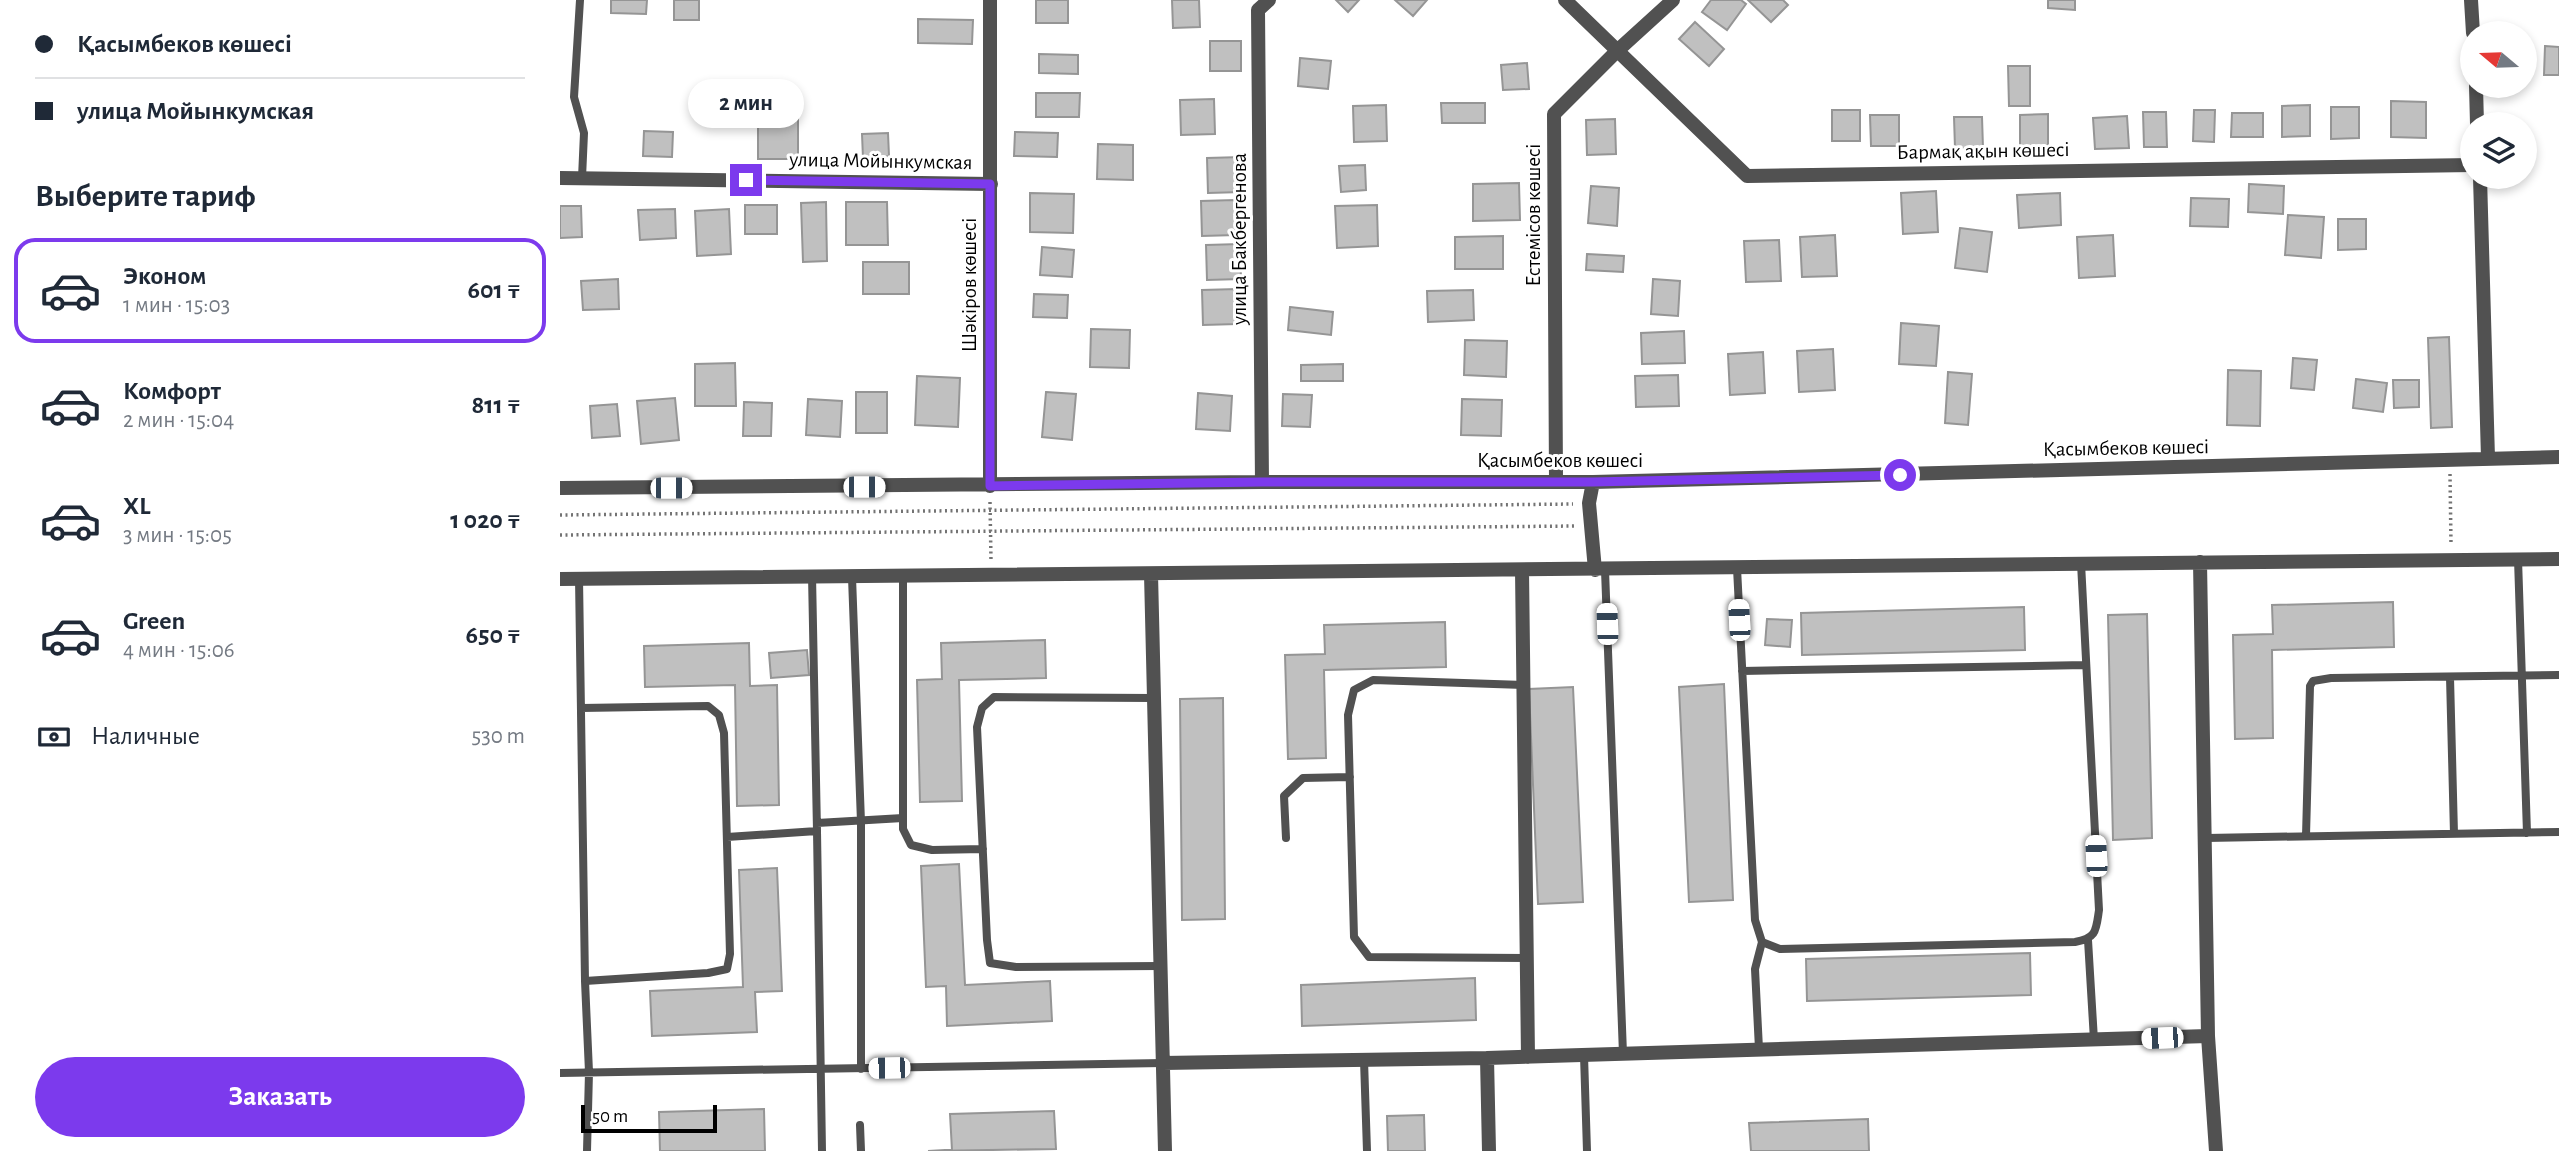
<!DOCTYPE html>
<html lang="ru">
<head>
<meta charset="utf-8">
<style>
	:root { --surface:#fff; --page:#f2f2f3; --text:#1f2937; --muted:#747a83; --line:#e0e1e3; --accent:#7c3aed }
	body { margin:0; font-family:"Alegreya Sans",sans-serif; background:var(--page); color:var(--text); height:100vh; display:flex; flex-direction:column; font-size:26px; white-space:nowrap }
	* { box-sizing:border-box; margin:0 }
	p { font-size:23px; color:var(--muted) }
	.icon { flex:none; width:38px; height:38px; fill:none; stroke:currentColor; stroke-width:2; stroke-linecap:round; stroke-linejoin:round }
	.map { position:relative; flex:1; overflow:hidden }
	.panel { display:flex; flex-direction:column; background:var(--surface); width:560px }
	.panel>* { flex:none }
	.top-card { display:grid; align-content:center; height:154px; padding:0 35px; background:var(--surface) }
	.needle { width:46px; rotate:289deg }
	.controls { position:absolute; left:1900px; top:21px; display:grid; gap:14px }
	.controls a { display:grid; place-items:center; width:77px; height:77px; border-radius:50%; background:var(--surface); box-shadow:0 4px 10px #0003; font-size:35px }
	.scale { position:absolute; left:21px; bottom:18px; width:136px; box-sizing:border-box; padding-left:7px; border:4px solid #000; border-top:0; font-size:19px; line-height:24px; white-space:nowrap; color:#000; -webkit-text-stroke:5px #fff; paint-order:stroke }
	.end { position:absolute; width:32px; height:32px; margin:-16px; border:9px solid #7c3aed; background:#fff; box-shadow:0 0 0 4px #fff }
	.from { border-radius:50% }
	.bubble { position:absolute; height:49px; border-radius:24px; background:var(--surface); box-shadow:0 4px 10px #0003; font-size:23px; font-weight:600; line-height:49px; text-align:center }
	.car { position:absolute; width:21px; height:42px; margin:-21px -10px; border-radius:9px; box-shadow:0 0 5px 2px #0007; background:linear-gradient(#fff 24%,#345 0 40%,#fff 0 76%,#345 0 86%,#fff 0) }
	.top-card b { display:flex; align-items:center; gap:24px; height:66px; font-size:26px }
	.top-card b+b { border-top:2px solid var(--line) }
	.top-card i { width:18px; height:18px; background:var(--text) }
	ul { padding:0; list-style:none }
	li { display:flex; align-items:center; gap:21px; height:105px; margin:0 14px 10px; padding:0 21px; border:4px solid transparent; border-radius:21px }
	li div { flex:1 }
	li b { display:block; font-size:26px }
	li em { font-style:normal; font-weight:600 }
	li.selected { border-color:var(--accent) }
	li>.icon { width:63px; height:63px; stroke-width:1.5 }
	h2 { padding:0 35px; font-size:32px; line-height:84px }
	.pay { display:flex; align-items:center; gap:18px; height:77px; padding:0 35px; font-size:26px }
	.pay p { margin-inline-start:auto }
	.primary-button { display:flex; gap:14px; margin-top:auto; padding:14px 35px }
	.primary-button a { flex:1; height:80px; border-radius:42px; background:var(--accent); color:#fff; font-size:28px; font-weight:600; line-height:80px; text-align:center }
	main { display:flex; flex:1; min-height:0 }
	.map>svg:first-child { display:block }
	.building { fill:#c0c0c0; stroke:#959595; stroke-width:2 }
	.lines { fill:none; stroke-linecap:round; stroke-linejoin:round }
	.path { stroke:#737373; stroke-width:3.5; stroke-dasharray:2 3.5; stroke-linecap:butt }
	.service { stroke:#515151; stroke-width:8 }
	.minor { stroke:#515151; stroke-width:14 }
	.route { stroke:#7c3aed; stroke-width:9 }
	.labels { text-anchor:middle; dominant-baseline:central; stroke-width:6; stroke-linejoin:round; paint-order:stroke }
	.street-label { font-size:21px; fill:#000; stroke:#fff }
</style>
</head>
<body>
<main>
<section class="panel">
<div class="top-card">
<b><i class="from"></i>Қасымбеков көшесі</b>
<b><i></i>улица Мойынкумская</b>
</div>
<h2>Выберите тариф</h2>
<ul>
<li class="selected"><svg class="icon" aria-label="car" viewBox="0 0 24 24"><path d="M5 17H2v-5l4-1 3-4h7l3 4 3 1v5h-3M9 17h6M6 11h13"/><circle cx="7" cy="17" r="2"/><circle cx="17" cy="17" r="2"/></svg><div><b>Эконом</b><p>1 мин · 15:03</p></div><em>601 ₸</em></li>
<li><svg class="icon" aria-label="car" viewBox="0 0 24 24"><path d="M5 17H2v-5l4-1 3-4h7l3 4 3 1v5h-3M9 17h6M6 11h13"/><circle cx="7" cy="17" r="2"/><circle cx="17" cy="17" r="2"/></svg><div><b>Комфорт</b><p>2 мин · 15:04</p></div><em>811 ₸</em></li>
<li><svg class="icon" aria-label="car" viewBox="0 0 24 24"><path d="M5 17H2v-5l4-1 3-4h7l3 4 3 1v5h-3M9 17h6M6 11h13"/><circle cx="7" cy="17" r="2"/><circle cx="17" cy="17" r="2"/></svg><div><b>XL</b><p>3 мин · 15:05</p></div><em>1 020 ₸</em></li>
<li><svg class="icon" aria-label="car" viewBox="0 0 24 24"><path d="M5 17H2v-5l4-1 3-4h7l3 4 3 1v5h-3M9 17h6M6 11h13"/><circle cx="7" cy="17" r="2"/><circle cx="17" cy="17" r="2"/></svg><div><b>Green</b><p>4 мин · 15:06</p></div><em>650 ₸</em></li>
</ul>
<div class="pay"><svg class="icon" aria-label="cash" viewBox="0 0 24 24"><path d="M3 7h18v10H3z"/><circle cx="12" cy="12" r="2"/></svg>Наличные<p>530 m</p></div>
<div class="primary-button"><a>Заказать</a></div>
</section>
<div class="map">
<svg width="1999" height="1151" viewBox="0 0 1999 1151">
	<rect width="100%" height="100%" fill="#fff"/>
	<path class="building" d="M 51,0 L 87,0 L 86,14 L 51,13 Z
		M 114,0 L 139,0 L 139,20 L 114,20 Z
		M 476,0 L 508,0 L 508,23 L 476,23 Z
		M 612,0 L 639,0 L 640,27 L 613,28 Z
		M 776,0 L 799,0 L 788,12 Z
		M 835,0 L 867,0 L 853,16 Z
		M 1151,0 L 1181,0 L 1186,4 L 1167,30 L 1142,12 Z
		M 1188,0 L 1223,0 L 1228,5 L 1211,22 Z
		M 1488,0 L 1515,0 L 1515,10 L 1488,8 Z
		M 358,19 L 413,20 L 412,44 L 358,43 Z
		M 1135,22 L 1164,49 L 1149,66 L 1119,39 Z
		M 650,41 L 681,41 L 681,71 L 650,71 Z
		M 1985,46 L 1999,47 L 1999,75 L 1984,75 Z
		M 479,54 L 518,55 L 518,74 L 479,73 Z
		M 740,58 L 771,61 L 768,89 L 738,86 Z
		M 967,63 L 969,89 L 943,90 L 941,65 Z
		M 1448,66 L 1470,66 L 1470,106 L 1449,106 Z
		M 476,93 L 520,93 L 519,117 L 476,117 Z
		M 654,99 L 655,134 L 621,135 L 620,100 Z
		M 1831,101 L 1866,102 L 1866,138 L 1831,137 Z
		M 881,103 L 925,103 L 925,123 L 882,123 Z
		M 826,105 L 827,141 L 794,142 L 793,106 Z
		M 1750,105 L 1750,136 L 1722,137 L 1722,106 Z
		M 1771,107 L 1799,107 L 1799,138 L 1771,139 Z
		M 1272,110 L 1300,110 L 1300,141 L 1272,141 Z
		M 1634,110 L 1655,110 L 1654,142 L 1633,141 Z
		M 1583,112 L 1606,112 L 1607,147 L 1584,147 Z
		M 1672,113 L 1703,113 L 1703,137 L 1671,137 Z
		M 1488,114 L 1488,145 L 1460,146 L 1460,115 Z
		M 198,115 L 238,115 L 238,159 L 198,159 Z
		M 1310,115 L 1339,115 L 1339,146 L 1311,146 Z
		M 1567,116 L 1569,148 L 1535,149 L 1533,118 Z
		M 1394,117 L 1422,117 L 1423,148 L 1395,148 Z
		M 1055,119 L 1056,154 L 1027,155 L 1026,120 Z
		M 84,131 L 113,132 L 112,157 L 83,156 Z
		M 455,132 L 498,133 L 497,157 L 454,156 Z
		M 328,133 L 329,156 L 303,158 L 302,134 Z
		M 538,144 L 573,145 L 573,180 L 537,179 Z
		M 682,157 L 682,192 L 648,193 L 647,158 Z
		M 805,165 L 806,190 L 781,192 L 779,166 Z
		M 959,183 L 960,220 L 913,221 L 913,184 Z
		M 1689,184 L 1724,186 L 1723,214 L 1688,212 Z
		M 1031,186 L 1059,188 L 1057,226 L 1028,223 Z
		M 1376,191 L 1378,232 L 1343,234 L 1341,193 Z
		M 470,193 L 514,194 L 513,233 L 470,232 Z
		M 1500,193 L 1501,225 L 1459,228 L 1457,195 Z
		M 1631,198 L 1669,199 L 1668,227 L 1630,226 Z
		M 675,200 L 676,235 L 642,236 L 641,201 Z
		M 266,202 L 267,261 L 243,262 L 241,203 Z
		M 286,202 L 327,202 L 328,245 L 286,245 Z
		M 185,205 L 217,205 L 217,234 L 185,234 Z
		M 817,205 L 818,246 L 777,248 L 775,206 Z
		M 0,206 L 21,206 L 22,237 L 0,238 Z
		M 115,209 L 116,238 L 80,240 L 78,210 Z
		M 169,209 L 171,254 L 137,256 L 135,211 Z
		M 1728,215 L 1764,217 L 1761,258 L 1725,255 Z
		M 1778,219 L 1806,219 L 1806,249 L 1778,250 Z
		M 1400,228 L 1432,232 L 1427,272 L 1395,268 Z
		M 1275,235 L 1277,276 L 1242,277 L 1240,237 Z
		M 1553,235 L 1555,276 L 1519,278 L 1517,237 Z
		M 943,236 L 943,269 L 895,269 L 895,237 Z
		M 1219,240 L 1221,281 L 1186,282 L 1184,241 Z
		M 680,244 L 681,279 L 647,280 L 646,245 Z
		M 482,247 L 514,250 L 512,277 L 480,275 Z
		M 1027,254 L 1064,256 L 1063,272 L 1026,270 Z
		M 303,262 L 349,262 L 349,294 L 303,294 Z
		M 58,279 L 59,309 L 23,310 L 21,281 Z
		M 1093,279 L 1120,281 L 1118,316 L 1091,314 Z
		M 677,289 L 677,324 L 643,325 L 642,290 Z
		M 913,290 L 914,320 L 868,322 L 867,291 Z
		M 474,294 L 508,295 L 507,318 L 473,317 Z
		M 730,307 L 773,312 L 771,335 L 728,330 Z
		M 1341,323 L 1379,326 L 1376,366 L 1339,364 Z
		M 531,329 L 570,330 L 569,368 L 530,367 Z
		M 1124,331 L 1125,363 L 1082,364 L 1081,333 Z
		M 1889,337 L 1892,427 L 1871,428 L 1868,338 Z
		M 905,340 L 947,341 L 946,377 L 904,375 Z
		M 1273,349 L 1275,390 L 1239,392 L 1237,351 Z
		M 1203,352 L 1205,393 L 1170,395 L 1168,354 Z
		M 1733,358 L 1757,360 L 1754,390 L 1731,388 Z
		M 175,363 L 176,406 L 135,406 L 135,364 Z
		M 783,364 L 783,381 L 741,381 L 741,365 Z
		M 1668,370 L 1701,371 L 1700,426 L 1667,425 Z
		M 1388,372 L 1412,374 L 1408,425 L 1385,423 Z
		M 1118,375 L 1119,406 L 1076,407 L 1075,376 Z
		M 357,376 L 400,378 L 398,427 L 355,425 Z
		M 1796,379 L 1827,383 L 1823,412 L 1793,408 Z
		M 1833,380 L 1859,380 L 1859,407 L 1834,408 Z
		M 296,392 L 327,392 L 327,433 L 296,433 Z
		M 486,392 L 516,394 L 512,440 L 482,437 Z
		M 638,393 L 672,396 L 670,431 L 636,429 Z
		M 723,394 L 752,395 L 750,427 L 722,426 Z
		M 115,398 L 119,440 L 81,444 L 77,401 Z
		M 248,399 L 282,401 L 280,437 L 246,435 Z
		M 902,399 L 942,400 L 941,436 L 901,435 Z
		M 184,402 L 212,403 L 211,436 L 183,436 Z
		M 57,404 L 60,436 L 32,438 L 30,406 Z
		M 1833,602 L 1834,647 L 1712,650 L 1713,738 L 1675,739 L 1673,635 L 1713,634 L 1712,605 Z
		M 1464,607 L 1465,650 L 1242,655 L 1241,613 Z
		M 1587,614 L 1592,838 L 1553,840 L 1548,615 Z
		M 1207,619 L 1232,620 L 1230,647 L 1205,645 Z
		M 885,622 L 886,667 L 764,670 L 766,758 L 728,759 L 725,655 L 765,654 L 764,625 Z
		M 485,640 L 486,678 L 399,680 L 402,801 L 360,802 L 357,680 L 382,679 L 381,643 Z
		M 189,643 L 190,686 L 217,685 L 219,805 L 177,806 L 175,685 L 85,687 L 84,646 Z
		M 247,650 L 249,675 L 211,678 L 209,653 Z
		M 1164,684 L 1173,900 L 1129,902 L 1119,687 Z
		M 1013,687 L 1023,902 L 978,904 L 969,689 Z
		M 663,698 L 665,919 L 622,920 L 620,699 Z
		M 399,864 L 405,985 L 490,981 L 492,1021 L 387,1026 L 386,986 L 366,987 L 361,866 Z
		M 217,868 L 222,991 L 195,992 L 197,1032 L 92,1036 L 90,991 L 183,987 L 179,870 Z
		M 1470,953 L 1471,995 L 1247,1001 L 1246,959 Z
		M 915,978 L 916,1020 L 742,1026 L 741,985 Z
		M 204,1109 L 205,1151 L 100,1151 L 99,1112 Z
		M 494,1111 L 496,1149 L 368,1151 L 392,1150 L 390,1114 Z
		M 864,1115 L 865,1151 L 828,1151 L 827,1116 Z
		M 1308,1119 L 1309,1151 L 1191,1151 L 1189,1123 Z"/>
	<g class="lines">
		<path class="path" d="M 1890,474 L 1891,544
			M 430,502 L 431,561
			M 0,515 L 1013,504
			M 0,535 L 1016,526"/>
		<path class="service" d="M 20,0 L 14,97 L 24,133 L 22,178
			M 1958,559 L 1967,833
			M 1177,568 L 1195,920 L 1202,942 L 1220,949 L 1515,942 C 1537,938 1536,930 1539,910 L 1521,563
			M 1045,570 L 1063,1054
			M 343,575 L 343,829 L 351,845 L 372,850 L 423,849
			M 292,577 L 301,822 L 301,1069
			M 19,578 L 25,981 L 29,1072 L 27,1151
			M 1182,671 L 1526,665
			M 1890,677 L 1894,834
			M 964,685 L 813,680 L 794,690 L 788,715 L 794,937 L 809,957 L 967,958
			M 594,698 L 434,697 L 422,708 L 417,727 L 427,940 L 430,963 L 456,967 L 600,966
			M 21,708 L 148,706 L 159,715 L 164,733 L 170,954 L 167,969 L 148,973 L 25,981
			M 257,823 L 343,818
			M 257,831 L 262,1151
			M 1746,836 L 1750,686 L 1753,681 L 1771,678 L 1999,675
			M 167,837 L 257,831 L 252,575
			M 726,838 L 724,796 L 743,778 L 790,777
			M 1646,838 L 1999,832
			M 1528,940 L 1534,1040
			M 1199,1049 L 1195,969 L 1202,942
			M 1024,1055 L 1027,1151
			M 804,1060 L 807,1151
			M 0,1073 L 603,1063
			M 300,1125 L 301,1151"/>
		<path class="minor" d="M 430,0 L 430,486
			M 1005,0 L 1187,176 L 1913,165
			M 1911,0 L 1913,33
			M 1916,86 L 1917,124
			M 1920,177 L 1928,458
			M 0,178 L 431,184
			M 996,481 L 994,114 L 1057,51 L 1113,0
			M 702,482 L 698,10 L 709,0
			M 1033,482 L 1029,503 L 1035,570
			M 0,488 L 702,482 L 1033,482 L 1999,457
			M 1640,562 L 1648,1036 L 1656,1151
			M 962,570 L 968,1057
			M 591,574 L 605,1151
			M 0,579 L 1999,559
			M 927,1058 L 929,1151
			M 603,1063 L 927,1058 L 1648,1036"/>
	</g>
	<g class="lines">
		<path class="route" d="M 186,180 L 430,184 L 430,486 L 702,482 L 1033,482 L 1340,475"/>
	</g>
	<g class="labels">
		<g class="street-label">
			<text transform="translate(1423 151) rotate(-1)">Бармақ ақын көшесі</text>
			<text transform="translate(321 161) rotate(1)">улица Мойынкумская</text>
			<text transform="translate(973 215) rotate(-90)">Естемісов көшесі</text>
			<text transform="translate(679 239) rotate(-90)">улица Бакбергенова</text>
			<text transform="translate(409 285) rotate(-90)">Шәкіров көшесі</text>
			<text transform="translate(1566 448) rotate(-1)">Қасымбеков көшесі</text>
			<text x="1000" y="460">Қасымбеков көшесі</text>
		</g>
	</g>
</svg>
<div class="controls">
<a><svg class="needle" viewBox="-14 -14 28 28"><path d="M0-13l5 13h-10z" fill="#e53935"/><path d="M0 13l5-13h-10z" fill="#747a83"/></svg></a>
<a><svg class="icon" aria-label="layers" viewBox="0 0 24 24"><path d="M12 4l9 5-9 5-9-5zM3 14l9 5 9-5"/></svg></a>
</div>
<div class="scale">50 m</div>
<i class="end from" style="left:1340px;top:475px"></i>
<i class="end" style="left:186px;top:180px"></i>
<div class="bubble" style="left:128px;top:79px;width:116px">2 мин</div>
<i class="car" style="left:304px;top:487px;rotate:90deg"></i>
<i class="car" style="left:111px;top:488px;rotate:90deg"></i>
<i class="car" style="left:1179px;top:620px;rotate:357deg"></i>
<i class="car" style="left:1047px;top:624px;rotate:358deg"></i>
<i class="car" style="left:1536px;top:856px;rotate:357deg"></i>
<i class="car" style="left:1602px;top:1038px;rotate:268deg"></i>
<i class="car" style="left:329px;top:1068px;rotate:269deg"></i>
</div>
</main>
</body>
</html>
